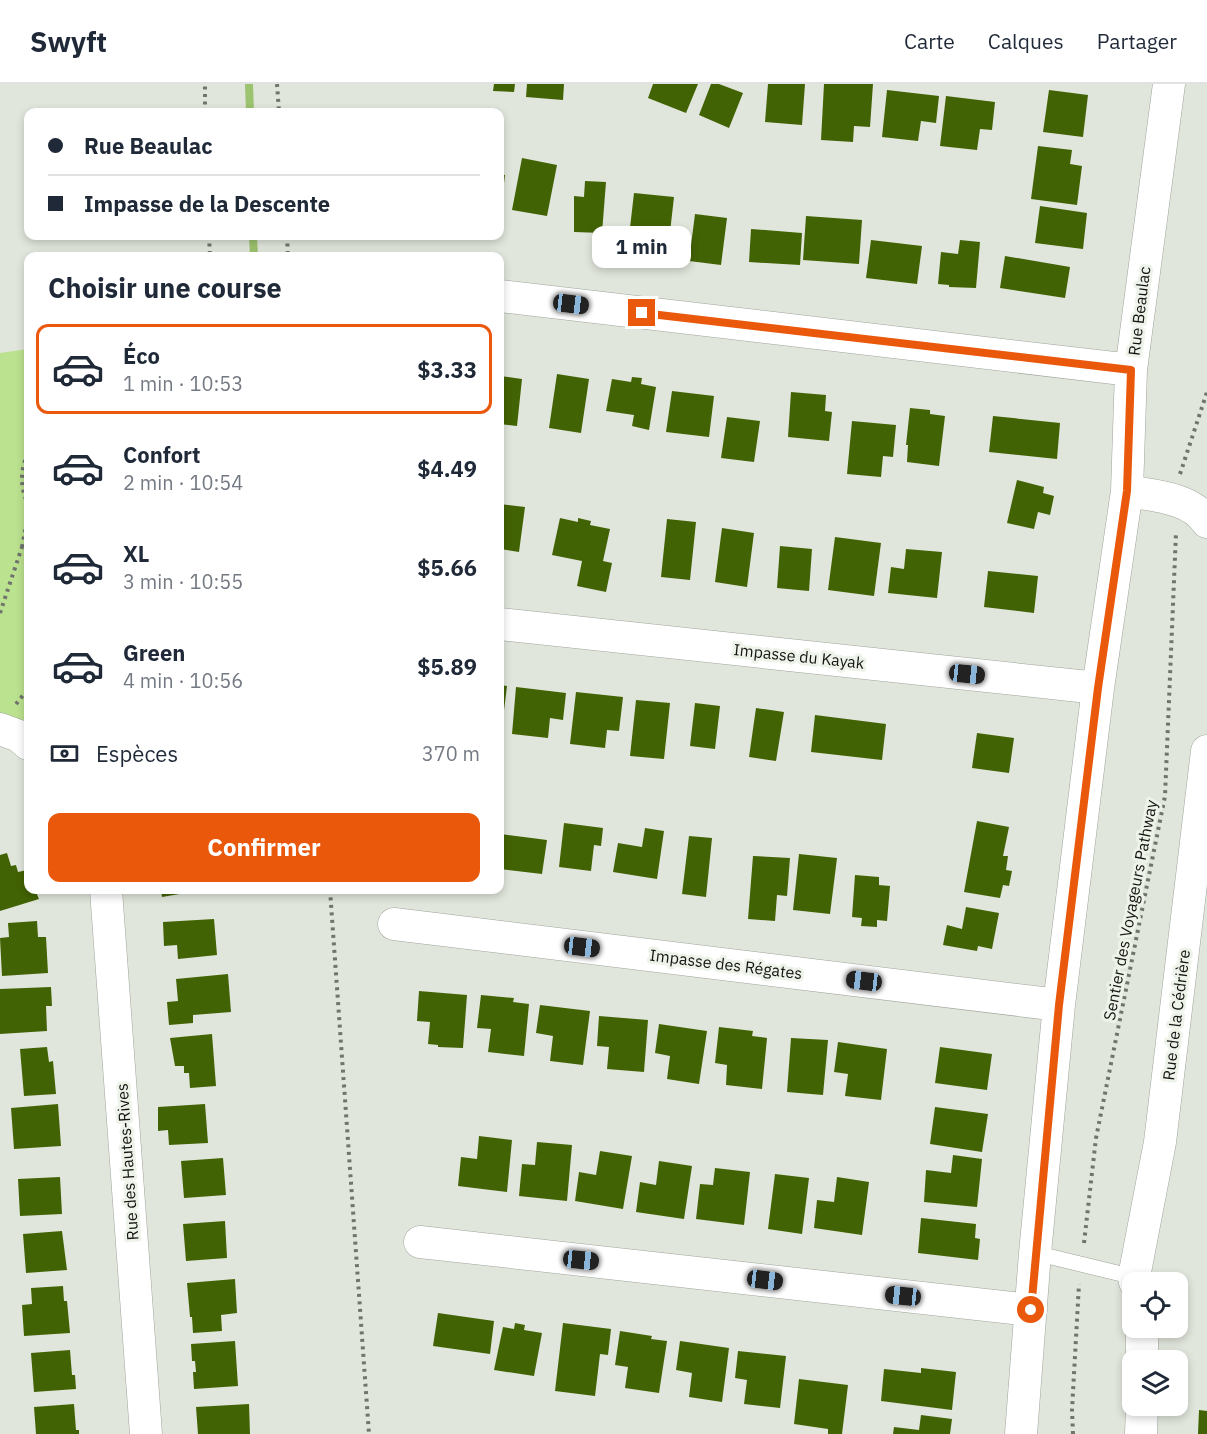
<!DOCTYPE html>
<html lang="fr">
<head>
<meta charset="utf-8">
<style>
	:root { --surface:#fff; --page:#f2f2f3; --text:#1f2937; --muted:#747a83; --line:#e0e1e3; --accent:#ea580c }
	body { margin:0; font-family:"IBM Plex Sans",sans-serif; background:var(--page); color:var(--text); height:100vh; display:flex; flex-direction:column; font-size:22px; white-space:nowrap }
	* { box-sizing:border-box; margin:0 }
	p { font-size:20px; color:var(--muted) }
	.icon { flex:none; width:33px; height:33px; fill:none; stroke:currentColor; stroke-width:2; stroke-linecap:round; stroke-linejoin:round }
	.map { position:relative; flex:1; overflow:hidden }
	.sheet { position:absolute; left:24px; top:168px; width:480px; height:642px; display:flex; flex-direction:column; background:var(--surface); border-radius:12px; box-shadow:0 3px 9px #0003 }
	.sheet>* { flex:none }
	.banner { position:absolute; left:24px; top:24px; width:480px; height:132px; border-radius:12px; box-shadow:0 3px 9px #0003; display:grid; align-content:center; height:132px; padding:0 24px; background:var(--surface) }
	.fabs { position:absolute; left:1122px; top:1188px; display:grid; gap:12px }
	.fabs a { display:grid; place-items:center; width:66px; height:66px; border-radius:12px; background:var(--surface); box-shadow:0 3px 9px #0003; font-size:30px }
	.end { position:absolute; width:27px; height:27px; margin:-14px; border:8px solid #ea580c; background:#fff; box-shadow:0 0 0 3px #fff }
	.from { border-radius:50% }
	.bubble { position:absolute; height:42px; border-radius:12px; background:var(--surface); box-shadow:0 3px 9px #0003; font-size:20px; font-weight:700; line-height:42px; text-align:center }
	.car { position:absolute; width:18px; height:36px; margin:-18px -9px; border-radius:8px; box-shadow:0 0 4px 2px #0007; background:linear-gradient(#222 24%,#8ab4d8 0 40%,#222 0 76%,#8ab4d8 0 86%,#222 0) }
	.banner b { display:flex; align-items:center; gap:21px; height:57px; font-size:22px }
	.banner b+b { border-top:2px solid var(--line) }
	.banner i { width:15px; height:15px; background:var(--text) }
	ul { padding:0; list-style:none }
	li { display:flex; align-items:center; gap:18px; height:90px; margin:0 12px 9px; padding:0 12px; border:3px solid transparent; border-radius:12px }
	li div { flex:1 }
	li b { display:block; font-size:22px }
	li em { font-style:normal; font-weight:700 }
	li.selected { border-color:var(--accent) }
	li>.icon { width:54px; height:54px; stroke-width:1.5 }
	h2 { padding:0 24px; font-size:27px; line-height:72px }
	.pay { display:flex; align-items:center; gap:15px; height:66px; padding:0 24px; font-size:22px }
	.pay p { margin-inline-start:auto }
	.button { display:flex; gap:12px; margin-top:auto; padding:12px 24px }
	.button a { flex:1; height:69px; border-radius:12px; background:var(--accent); color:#fff; font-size:24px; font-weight:700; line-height:69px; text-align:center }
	header { display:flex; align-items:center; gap:36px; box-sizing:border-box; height:84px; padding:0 30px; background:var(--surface); border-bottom:2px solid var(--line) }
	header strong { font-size:28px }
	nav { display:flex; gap:33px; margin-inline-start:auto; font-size:21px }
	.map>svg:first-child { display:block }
	.green { fill:#bbe28f }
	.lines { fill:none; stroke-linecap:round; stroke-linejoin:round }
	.stream { stroke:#9cc36f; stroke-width:8 }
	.building { fill:#426303 }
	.service-casing { stroke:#9fa49b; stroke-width:16 }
	.minor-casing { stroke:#9fa49b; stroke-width:33 }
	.path { stroke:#71746d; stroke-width:4; stroke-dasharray:3 4.5; stroke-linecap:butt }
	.service { stroke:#fff; stroke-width:15 }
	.minor { stroke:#fff; stroke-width:32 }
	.route { stroke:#ea580c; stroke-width:8 }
	.labels { text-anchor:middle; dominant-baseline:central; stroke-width:6; stroke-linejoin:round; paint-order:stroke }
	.street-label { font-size:16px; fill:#141512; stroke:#eef3e9 }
</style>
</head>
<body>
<header>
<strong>Swyft</strong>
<nav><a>Carte</a><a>Calques</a><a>Partager</a></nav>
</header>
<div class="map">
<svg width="1207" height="1350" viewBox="0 0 1207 1350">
	<rect width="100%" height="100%" fill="#e1e6dc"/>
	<path class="green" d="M 28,265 L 28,641 L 0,645 L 0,269 Z"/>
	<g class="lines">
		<path class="stream" d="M 249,0 L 250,28
			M 253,152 L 254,172"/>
	</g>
	<path class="building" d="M 494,0 L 515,0 L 514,8 L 493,7 Z
		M 527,0 L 564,0 L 563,16 L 526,13 Z
		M 653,0 L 698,0 L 686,29 L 648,14 Z
		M 711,0 L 719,0 L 743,9 L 729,44 L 699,31 Z
		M 768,0 L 805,0 L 802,41 L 765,38 Z
		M 824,0 L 873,0 L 870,43 L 854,42 L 853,58 L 821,56 Z
		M 887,6 L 939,12 L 936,39 L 921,37 L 918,57 L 882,53 Z
		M 1049,6 L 1088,11 L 1083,53 L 1043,48 Z
		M 946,12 L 995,18 L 992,46 L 980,45 L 977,66 L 940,62 Z
		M 1038,62 L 1072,66 L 1070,80 L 1082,82 L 1077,121 L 1031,115 Z
		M 522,74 L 557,81 L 547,132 L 512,126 Z
		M 500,90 L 505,91 L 501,124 L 500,124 Z
		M 585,97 L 606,98 L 602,149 L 574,148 L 574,112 L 584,113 Z
		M 634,109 L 674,113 L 668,166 L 628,161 Z
		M 1040,122 L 1087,129 L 1083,165 L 1035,159 Z
		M 695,130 L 727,134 L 721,181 L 689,177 Z
		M 806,132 L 862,136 L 859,180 L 803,176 Z
		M 751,145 L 802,149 L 800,181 L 749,178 Z
		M 871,156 L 922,162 L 917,200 L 866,194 Z
		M 960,156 L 980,158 L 976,204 L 949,203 L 949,201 L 938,200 L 941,168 L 958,170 Z
		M 1005,172 L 1070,183 L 1065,214 L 1000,204 Z
		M 557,290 L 589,295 L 581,349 L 549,344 Z
		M 500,292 L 522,295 L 517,342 L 500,340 Z
		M 632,293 L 642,294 L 641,300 L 656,303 L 649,346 L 632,342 L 634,331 L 606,327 L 612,295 L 631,298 Z
		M 672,307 L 714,312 L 709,353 L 666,348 Z
		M 791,308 L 826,311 L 825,327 L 832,328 L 829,357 L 788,353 Z
		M 910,324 L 930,326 L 930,330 L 945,332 L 939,382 L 907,378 L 908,361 L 906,361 Z
		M 993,332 L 1060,339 L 1057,375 L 989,368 Z
		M 727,333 L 760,337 L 754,378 L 721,374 Z
		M 852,337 L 896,341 L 893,373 L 883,372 L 881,393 L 847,390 Z
		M 1017,396 L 1044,403 L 1043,409 L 1054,412 L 1050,431 L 1038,428 L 1034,445 L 1007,439 Z
		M 500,420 L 525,423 L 519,468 L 500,465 Z
		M 560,434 L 578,438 L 578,434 L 591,437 L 590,441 L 610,445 L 603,477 L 612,479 L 606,508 L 577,502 L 582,477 L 552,471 Z
		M 667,435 L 696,438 L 690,496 L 661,493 Z
		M 722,444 L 754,449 L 747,503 L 715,498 Z
		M 835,453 L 881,459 L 874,512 L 828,506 Z
		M 780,462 L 812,465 L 809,507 L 777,504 Z
		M 906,465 L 942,468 L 937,514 L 888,509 L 891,483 L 904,485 Z
		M 988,487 L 1038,492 L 1034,529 L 984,523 Z
		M 500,601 L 507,602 L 501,651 L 500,651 Z
		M 516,603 L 566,609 L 563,636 L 550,634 L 548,654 L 512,650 Z
		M 576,608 L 623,613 L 619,647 L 607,646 L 605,664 L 570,660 Z
		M 636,616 L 670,619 L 664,675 L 630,672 Z
		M 695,619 L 720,622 L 715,665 L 690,662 Z
		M 756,624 L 784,628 L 776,677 L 749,673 Z
		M 815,631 L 886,640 L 882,676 L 811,668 Z
		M 977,649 L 1014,654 L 1009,689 L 972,684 Z
		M 977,737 L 1009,743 L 1003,772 L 1008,772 L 1006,786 L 1012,787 L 1009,802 L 1003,801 L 1000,814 L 964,808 Z
		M 564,739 L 603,744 L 601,762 L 594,761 L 591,787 L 559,783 Z
		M 645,744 L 664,747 L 657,795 L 613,788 L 618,759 L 642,763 Z
		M 500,750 L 547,756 L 542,790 L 500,785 Z
		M 689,752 L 712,754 L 706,813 L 682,810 Z
		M 7,769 L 11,782 L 16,781 L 18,788 L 27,786 L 28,806 L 35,806 L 39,815 L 0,827 L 0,771 Z
		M 799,770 L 837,774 L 830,830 L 793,826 Z
		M 753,772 L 790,774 L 787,812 L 777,811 L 775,837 L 748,835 Z
		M 855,791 L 879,793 L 879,801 L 890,802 L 887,837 L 877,836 L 877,843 L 861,842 L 862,834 L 852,833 Z
		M 161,806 L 197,806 L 197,807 L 162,813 Z
		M 966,823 L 999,829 L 992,865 L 978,862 L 977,867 L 943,861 L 947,841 L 962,845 Z
		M 214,835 L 217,871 L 178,875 L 177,861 L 164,862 L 163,838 Z
		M 37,837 L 38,853 L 46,853 L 48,889 L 2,892 L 0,854 L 9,853 L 8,839 Z
		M 228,890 L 231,928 L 193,931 L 193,939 L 169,941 L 167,918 L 178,917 L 176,895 Z
		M 51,903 L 52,922 L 46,922 L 47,947 L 0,950 L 0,905 Z
		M 419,907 L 467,911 L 463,964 L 438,963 L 438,961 L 428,960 L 430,938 L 417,937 Z
		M 481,911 L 514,914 L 513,918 L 529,920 L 524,972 L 488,968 L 491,945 L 477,944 Z
		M 540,921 L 590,927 L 583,981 L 550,977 L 553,952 L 536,949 Z
		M 599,932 L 648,936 L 644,988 L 607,985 L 609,963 L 597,962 Z
		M 659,940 L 707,947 L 699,1000 L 667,995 L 670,972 L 655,969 Z
		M 719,943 L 753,947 L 752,952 L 767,954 L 762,1005 L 726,1001 L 727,981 L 715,979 Z
		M 212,950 L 216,1002 L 190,1004 L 189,989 L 184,989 L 184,982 L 175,982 L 170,954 Z
		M 791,954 L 828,956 L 823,1011 L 787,1008 Z
		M 838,958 L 887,965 L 881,1016 L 845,1012 L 848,990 L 834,988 Z
		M 47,963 L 49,978 L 53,977 L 56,1010 L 24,1012 L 20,965 Z
		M 940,963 L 992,970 L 987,1006 L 935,999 Z
		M 58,1020 L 61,1062 L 14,1065 L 11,1024 Z
		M 205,1020 L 208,1059 L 169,1061 L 168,1046 L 158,1047 L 158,1023 Z
		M 935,1023 L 988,1030 L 982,1068 L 930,1060 Z
		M 479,1052 L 512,1056 L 507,1108 L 458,1102 L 461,1073 L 477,1075 Z
		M 537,1058 L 572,1061 L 567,1117 L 519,1112 L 522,1080 L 535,1081 Z
		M 600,1067 L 632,1072 L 623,1125 L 575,1117 L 579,1088 L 596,1091 Z
		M 953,1071 L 982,1075 L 977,1123 L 924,1118 L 926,1086 L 951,1089 Z
		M 223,1074 L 226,1111 L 184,1114 L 181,1077 Z
		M 659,1077 L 692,1082 L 684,1135 L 636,1128 L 640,1098 L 656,1101 Z
		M 715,1084 L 750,1088 L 744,1141 L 696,1135 L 700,1100 L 713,1101 Z
		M 775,1090 L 809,1094 L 802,1150 L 768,1145 Z
		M 60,1093 L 62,1130 L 20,1132 L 18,1095 Z
		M 837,1093 L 869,1098 L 862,1151 L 814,1144 L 817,1116 L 834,1118 Z
		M 921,1134 L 976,1140 L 975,1154 L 980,1155 L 978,1176 L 918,1169 Z
		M 225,1137 L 227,1174 L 186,1177 L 183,1140 Z
		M 62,1147 L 67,1186 L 26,1189 L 23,1150 Z
		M 235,1195 L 237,1229 L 221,1231 L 222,1247 L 193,1249 L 192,1233 L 190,1233 L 187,1199 Z
		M 63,1202 L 64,1217 L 67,1217 L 70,1249 L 24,1252 L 22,1221 L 32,1220 L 31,1204 Z
		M 438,1229 L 494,1237 L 490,1270 L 433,1262 Z
		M 515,1239 L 525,1241 L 524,1246 L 542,1249 L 534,1292 L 494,1286 L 503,1243 L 514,1245 Z
		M 563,1239 L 611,1245 L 608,1271 L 600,1270 L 595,1312 L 555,1307 Z
		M 620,1247 L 652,1252 L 651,1255 L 667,1257 L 659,1309 L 625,1304 L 628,1283 L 615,1281 Z
		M 235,1257 L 238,1302 L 194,1305 L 193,1288 L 196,1288 L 195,1277 L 192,1277 L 191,1260 Z
		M 680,1257 L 729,1264 L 722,1318 L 689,1313 L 692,1289 L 676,1286 Z
		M 70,1266 L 72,1291 L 75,1291 L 76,1305 L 34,1308 L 31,1269 Z
		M 738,1267 L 786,1272 L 780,1324 L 744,1320 L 747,1296 L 735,1294 Z
		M 921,1284 L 956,1288 L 952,1326 L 881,1317 L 884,1285 L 921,1289 Z
		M 799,1295 L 848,1301 L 842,1350 L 828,1350 L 828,1345 L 794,1340 Z
		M 74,1320 L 76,1346 L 79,1346 L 79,1350 L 36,1350 L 34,1323 Z
		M 249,1320 L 250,1350 L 198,1350 L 196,1323 Z
		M 1199,1326 L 1207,1327 L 1207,1350 L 1198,1350 Z
		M 921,1331 L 952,1335 L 950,1350 L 893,1350 L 894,1343 L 919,1346 Z"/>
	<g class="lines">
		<defs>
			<path id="service" d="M 1035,1169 L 1134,1193"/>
			<path id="minor" d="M 500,212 L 1131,286
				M 1127,407 C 1154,412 1190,413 1207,438
				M 500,540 L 1098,604
				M 0,645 L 19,652 L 28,660
				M 106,806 L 146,1350
				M 394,840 L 1059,921
				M 420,1158 L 1031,1226
				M 1135,1198 L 1134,1193 L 1160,1058 L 1207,667
				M 1142,1244 L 1142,1276
				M 1021,1350 L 1035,1169 L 1059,921 L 1098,604 L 1127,407 L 1131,286 L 1169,0
				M 1141,1350 L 1142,1322"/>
		</defs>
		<use href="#service" class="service-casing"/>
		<use href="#minor" class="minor-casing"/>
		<path class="path" d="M 277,0 L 279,28
			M 205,28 L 205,0
			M 209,152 L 210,172
			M 287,152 L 288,172
			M 28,369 C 20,387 20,403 28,420
			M 1180,390 L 1207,308
			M 22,463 L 28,432
			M 0,529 L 22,463 L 28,460
			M 16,620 L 28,605
			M 330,806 L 369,1350
			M 1084,1159 L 1096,1054 L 1165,712 L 1176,449
			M 1073,1350 L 1072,1326 L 1079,1200"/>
		<use href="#service" class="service"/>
		<use href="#minor" class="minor"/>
	</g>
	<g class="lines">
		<path class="route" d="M 642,229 L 1131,286 L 1127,407 L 1098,604 L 1059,921 L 1031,1226"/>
	</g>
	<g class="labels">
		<g class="street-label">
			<text transform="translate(1139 227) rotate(-83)">Rue Beaulac</text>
			<text transform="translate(799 572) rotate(6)">Impasse du Kayak</text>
			<text transform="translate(1130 826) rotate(-79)">Sentier des Voyageurs Pathway</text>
			<text transform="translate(726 880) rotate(7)">Impasse des Régates</text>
			<text transform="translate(1176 931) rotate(-83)">Rue de la Cédrière</text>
			<text transform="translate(127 1078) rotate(-94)">Rue des Hautes-Rives</text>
		</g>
	</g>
</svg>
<div class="fabs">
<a><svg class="icon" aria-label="locate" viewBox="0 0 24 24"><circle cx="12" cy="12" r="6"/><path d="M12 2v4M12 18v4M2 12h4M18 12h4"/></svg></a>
<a><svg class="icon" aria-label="layers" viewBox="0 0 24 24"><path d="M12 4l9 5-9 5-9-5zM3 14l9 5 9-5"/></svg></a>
</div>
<i class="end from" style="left:1031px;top:1226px"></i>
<i class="end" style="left:642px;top:229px"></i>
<div class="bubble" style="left:592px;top:142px;width:99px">1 min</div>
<i class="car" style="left:571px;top:220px;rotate:97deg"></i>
<i class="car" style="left:967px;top:590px;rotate:96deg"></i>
<i class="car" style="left:582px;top:863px;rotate:97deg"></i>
<i class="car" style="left:864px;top:897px;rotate:277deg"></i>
<i class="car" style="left:581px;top:1176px;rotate:96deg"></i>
<i class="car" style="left:765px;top:1196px;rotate:97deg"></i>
<i class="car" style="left:903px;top:1212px;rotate:276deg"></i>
<div class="banner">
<b><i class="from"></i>Rue Beaulac</b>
<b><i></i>Impasse de la Descente</b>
</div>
<section class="sheet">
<h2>Choisir une course</h2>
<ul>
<li class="selected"><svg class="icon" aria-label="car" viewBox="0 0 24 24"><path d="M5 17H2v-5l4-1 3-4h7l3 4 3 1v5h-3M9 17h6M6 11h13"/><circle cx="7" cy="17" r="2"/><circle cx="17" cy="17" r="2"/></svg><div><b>Éco</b><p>1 min · 10:53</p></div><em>$3.33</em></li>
<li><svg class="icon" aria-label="car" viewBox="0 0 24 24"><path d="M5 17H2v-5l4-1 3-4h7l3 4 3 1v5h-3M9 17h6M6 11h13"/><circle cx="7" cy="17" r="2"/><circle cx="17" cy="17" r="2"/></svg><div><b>Confort</b><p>2 min · 10:54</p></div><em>$4.49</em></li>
<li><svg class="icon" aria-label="car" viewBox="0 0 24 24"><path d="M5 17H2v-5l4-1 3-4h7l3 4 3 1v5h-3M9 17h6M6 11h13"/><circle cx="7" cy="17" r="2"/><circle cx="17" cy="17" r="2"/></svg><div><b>XL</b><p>3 min · 10:55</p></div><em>$5.66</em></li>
<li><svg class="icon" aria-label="car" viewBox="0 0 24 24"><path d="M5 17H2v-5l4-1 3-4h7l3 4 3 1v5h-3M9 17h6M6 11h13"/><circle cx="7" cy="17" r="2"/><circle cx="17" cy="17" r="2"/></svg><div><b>Green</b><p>4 min · 10:56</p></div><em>$5.89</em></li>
</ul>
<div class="pay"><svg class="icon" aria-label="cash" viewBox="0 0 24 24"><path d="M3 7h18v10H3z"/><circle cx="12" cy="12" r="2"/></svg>Espèces<p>370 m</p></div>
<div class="button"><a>Confirmer</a></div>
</section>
</div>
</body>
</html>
